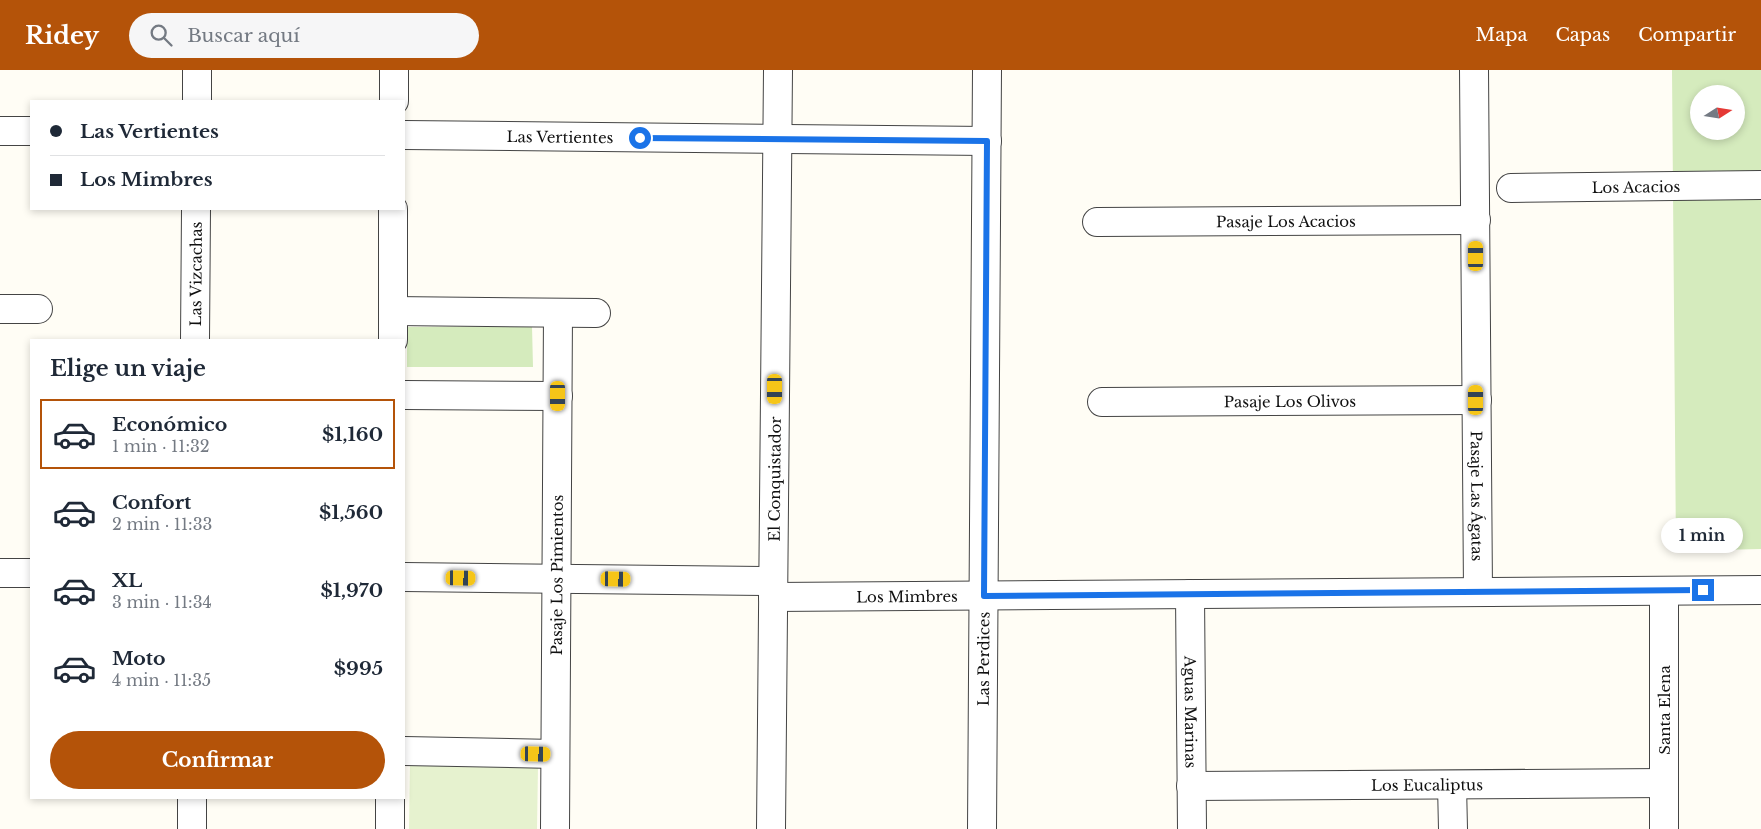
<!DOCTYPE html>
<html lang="es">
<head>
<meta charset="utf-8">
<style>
	:root { --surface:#fff; --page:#f6f6f7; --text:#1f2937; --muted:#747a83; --line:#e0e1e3; --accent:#b45309 }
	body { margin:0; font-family:"Libre Baskerville",serif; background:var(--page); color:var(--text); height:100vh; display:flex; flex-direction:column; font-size:19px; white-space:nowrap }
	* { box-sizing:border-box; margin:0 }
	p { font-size:16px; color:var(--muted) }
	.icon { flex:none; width:28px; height:28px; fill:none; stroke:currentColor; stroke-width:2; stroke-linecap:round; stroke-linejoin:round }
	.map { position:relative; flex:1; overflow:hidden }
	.panel { position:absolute; left:30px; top:269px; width:375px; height:460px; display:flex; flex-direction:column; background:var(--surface); border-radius:0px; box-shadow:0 2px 8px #0003 }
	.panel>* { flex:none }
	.guide { position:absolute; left:30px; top:30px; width:375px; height:110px; border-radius:0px; box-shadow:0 2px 8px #0003; display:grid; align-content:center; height:110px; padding:0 20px; background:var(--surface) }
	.needle { width:32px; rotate:78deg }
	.buttons { position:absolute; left:1690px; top:15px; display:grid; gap:10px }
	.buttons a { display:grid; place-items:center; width:55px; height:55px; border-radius:50%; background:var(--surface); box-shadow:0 2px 8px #0003; font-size:25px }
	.end { position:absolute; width:22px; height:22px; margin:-11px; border:6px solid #1a73e8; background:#fff; box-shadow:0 0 0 2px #fff }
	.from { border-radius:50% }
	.bubble { position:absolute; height:35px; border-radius:18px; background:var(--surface); box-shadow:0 2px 8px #0003; font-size:16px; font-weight:700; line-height:35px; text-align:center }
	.car { position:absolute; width:15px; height:30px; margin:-15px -8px; border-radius:6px; box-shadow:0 0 4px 1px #0007; background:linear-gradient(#f5c518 24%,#345 0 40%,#f5c518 0 76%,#345 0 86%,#f5c518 0) }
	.guide b { display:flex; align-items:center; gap:18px; height:48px; font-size:19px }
	.guide b+b { border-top:1px solid var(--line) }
	.guide i { width:12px; height:12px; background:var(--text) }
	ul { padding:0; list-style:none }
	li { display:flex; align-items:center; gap:15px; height:70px; margin:0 10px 8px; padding:0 10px; border:2px solid transparent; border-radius:0px }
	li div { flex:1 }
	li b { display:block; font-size:19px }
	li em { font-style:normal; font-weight:700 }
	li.current { border-color:var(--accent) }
	li>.icon { width:45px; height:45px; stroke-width:1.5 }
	h2 { padding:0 20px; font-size:22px; line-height:60px }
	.action { display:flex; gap:10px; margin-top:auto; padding:10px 20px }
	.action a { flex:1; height:58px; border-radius:30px; background:var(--accent); color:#fff; font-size:20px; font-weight:700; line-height:58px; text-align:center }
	header { display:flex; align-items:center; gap:30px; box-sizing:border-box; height:70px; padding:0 25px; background:var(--accent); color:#fff }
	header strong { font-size:24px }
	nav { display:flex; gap:28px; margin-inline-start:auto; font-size:18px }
	.search { width:350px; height:45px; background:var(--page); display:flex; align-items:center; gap:12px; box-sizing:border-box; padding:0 18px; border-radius:28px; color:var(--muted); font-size:19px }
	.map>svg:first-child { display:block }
	.green { fill:#d5ebbd; fill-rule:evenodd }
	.pitch { fill:#e6f2cf }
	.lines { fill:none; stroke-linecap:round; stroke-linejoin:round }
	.minor-casing { stroke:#444; stroke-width:30 }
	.minor { stroke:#fff; stroke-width:28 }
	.route { stroke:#1a73e8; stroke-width:6 }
	.labels { text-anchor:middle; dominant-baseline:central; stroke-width:5; stroke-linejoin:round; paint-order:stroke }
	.street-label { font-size:15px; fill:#111; stroke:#fff }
</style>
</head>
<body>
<header>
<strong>Ridey</strong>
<div class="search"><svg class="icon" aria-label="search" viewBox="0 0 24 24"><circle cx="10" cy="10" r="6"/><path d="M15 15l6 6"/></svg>Buscar aquí</div>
<nav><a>Mapa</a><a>Capas</a><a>Compartir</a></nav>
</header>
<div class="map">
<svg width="1761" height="759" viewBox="0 0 1761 759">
	<rect width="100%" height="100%" fill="#fffdf5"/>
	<path class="green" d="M 1672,0 L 1761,0 L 1761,479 L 1676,481 ZM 1699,24 L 1736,24 L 1736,61 L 1699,61 Z
		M 532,256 L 533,297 L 407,297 L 407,257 Z"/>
	<path class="pitch" d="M 410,691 L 538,695 L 537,759 L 409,759 Z"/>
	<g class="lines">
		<defs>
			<g id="minor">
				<path id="s1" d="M 1474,0 L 1478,522"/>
				<path d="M 197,31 L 197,0"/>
				<path d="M 394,31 L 394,0"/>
				<path d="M 0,61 L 31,61"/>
				<path id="s2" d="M 404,65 L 987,71"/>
				<path id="s3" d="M 1511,118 L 1761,115"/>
				<path id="s4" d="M 1097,152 L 1476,150"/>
				<path d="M 0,239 L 38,239"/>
				<path d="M 393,241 L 596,243"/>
				<path id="s5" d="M 195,270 L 196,139"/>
				<path d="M 393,270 L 393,139"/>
				<path d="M 404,325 L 558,326"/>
				<path id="s6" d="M 1102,332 L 1477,330"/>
				<path d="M 0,503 L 31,503"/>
				<path d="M 404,507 L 773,511"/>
				<path d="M 1664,521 L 1664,759"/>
				<path id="s7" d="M 1190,524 L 1192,759"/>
				<path id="s8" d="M 773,527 L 1761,520"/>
				<path d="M 404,681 L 555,684"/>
				<path d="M 1452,715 L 1453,759"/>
				<path id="s9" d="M 1191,716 L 1664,713"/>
				<path d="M 192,759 L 192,728"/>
				<path d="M 390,759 L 390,728"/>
				<path id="s10" d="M 555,759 L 558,243"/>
				<path id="s11" d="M 771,759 L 778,0"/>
				<path id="s12" d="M 982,759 L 987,0"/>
			</g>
		</defs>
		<use href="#minor" class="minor-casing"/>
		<use href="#minor" class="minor"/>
	</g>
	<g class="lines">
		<path class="route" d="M 640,68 L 987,71 L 984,526 L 1703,520"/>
	</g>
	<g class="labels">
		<g class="street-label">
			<text stroke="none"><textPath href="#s2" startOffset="156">Las Vertientes</textPath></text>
			<text stroke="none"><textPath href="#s3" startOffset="125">Los Acacios</textPath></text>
			<text stroke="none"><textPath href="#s4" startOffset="189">Pasaje Los Acacios</textPath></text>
			<text stroke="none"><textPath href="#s5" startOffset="66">Las Vizcachas</textPath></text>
			<text stroke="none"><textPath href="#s6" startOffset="188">Pasaje Los Olivos</textPath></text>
			<text stroke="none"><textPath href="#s11" startOffset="350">El Conquistador</textPath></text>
			<text stroke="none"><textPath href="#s1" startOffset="426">Pasaje Las Ágatas</textPath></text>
			<text stroke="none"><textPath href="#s10" startOffset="254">Pasaje Los Pimientos</textPath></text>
			<text stroke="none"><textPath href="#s8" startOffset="134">Los Mimbres</textPath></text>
			<text stroke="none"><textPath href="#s12" startOffset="170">Las Perdices</textPath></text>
			<text transform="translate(1664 640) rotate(-90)">Santa Elena</text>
			<text stroke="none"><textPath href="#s7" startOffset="118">Aguas Marinas</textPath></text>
			<text stroke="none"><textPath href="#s9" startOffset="236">Los Eucaliptus</textPath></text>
		</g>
	</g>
</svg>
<div class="buttons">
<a><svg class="needle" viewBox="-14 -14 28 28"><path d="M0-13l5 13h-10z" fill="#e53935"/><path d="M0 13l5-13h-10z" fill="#747a83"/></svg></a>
</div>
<i class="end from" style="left:640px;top:68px"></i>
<i class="end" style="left:1703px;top:520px"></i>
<div class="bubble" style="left:1661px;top:448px;width:82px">1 min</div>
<i class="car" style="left:1476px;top:186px;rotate:0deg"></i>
<i class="car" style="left:775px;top:319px;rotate:180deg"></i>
<i class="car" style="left:558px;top:326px;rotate:180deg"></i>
<i class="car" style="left:1476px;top:330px;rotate:0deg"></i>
<i class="car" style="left:461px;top:508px;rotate:91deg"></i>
<i class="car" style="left:616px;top:509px;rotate:91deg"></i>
<i class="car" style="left:536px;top:684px;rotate:91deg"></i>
<div class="guide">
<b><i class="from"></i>Las Vertientes</b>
<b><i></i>Los Mimbres</b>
</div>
<section class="panel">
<h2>Elige un viaje</h2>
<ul>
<li class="current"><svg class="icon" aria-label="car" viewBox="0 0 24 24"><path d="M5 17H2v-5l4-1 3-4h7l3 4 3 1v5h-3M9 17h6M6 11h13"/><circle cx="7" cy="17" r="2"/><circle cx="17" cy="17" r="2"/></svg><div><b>Económico</b><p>1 min · 11:32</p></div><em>$1,160</em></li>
<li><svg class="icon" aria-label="car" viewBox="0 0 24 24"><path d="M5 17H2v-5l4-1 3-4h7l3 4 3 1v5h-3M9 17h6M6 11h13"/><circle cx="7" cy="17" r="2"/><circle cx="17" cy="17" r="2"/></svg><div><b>Confort</b><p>2 min · 11:33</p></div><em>$1,560</em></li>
<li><svg class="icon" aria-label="car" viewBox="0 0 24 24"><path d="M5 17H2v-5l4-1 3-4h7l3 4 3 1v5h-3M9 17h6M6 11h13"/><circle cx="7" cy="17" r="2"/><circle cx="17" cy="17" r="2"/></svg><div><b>XL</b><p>3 min · 11:34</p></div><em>$1,970</em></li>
<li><svg class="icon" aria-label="car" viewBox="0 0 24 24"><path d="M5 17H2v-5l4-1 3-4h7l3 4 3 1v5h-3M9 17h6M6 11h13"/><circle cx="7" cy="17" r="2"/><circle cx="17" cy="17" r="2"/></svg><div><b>Moto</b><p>4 min · 11:35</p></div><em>$995</em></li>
</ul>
<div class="action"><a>Confirmar</a></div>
</section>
</div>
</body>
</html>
